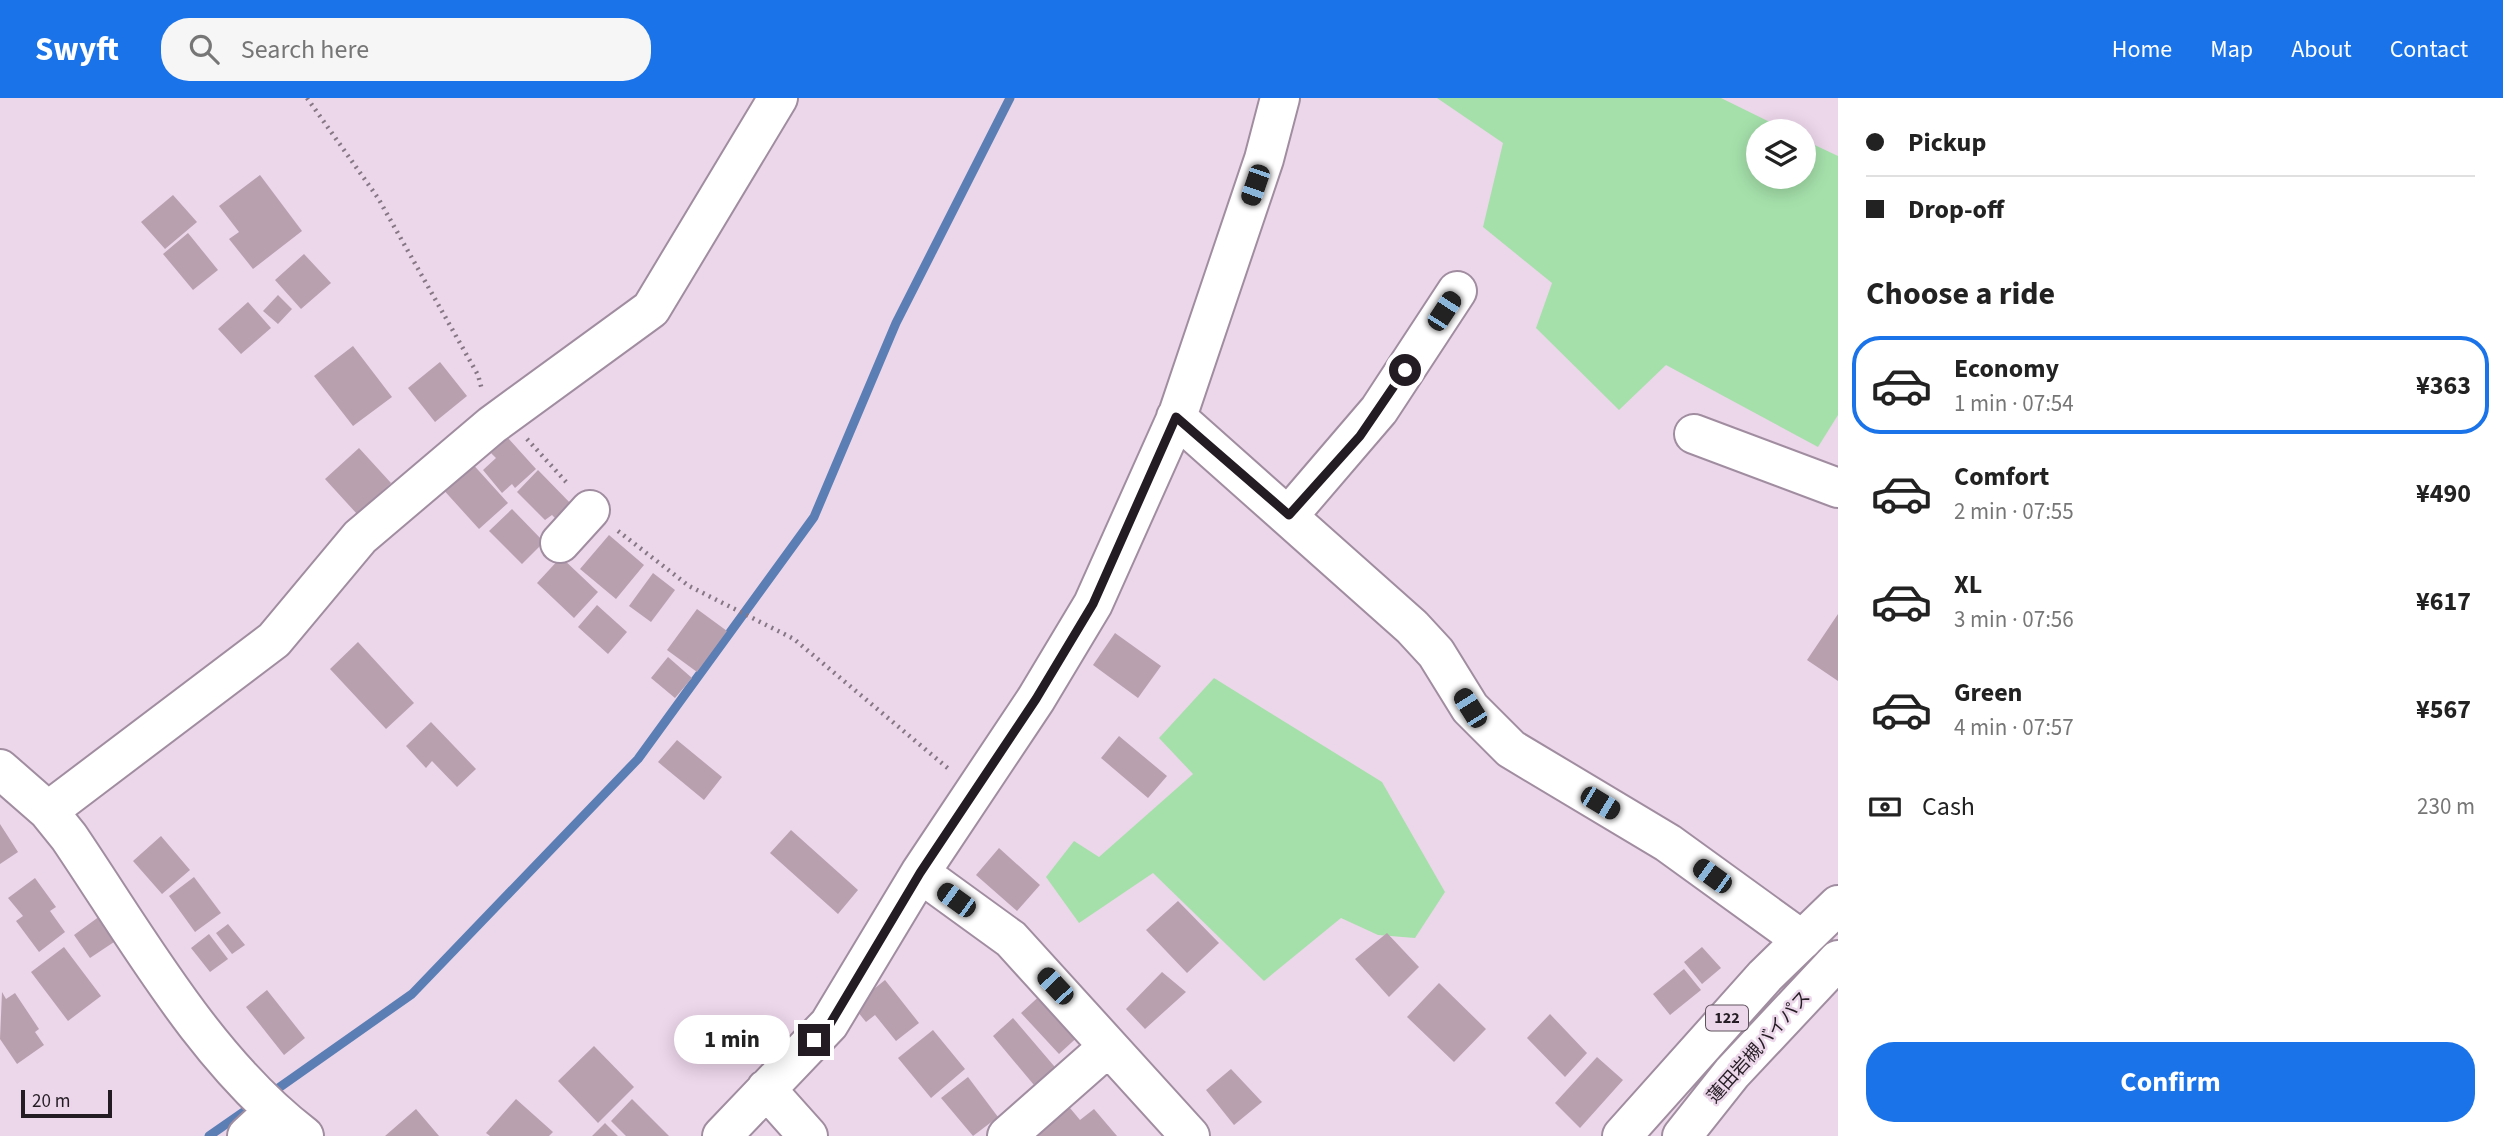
<!DOCTYPE html>
<html lang="en">
<head>
<meta charset="utf-8">
<style>
	:root { --surface:#fff; --page:#f6f6f6; --text:#222; --muted:#767676; --line:#e0e0e0; --accent:#1a73e8 }
	body { margin:0; font-family:"Source Sans 3","Noto Sans JP",sans-serif; background:var(--page); color:var(--text); height:100vh; display:flex; flex-direction:column; font-size:26px; white-space:nowrap }
	* { box-sizing:border-box; margin:0 }
	p { font-size:23px; color:var(--muted) }
	.icon { flex:none; width:38px; height:38px; fill:none; stroke:currentColor; stroke-width:2; stroke-linecap:round; stroke-linejoin:round }
	.map { position:relative; flex:1; overflow:hidden }
	.sheet { display:flex; flex-direction:column; background:var(--surface); width:665px }
	.sheet>* { flex:none }
	.top-card { display:grid; align-content:center; height:154px; padding:0 28px; background:var(--surface) }
	.controls { position:absolute; left:1746px; top:21px; display:grid; gap:14px }
	.controls a { display:grid; place-items:center; width:70px; height:70px; border-radius:50%; background:var(--surface); box-shadow:0 4px 18px #0003; font-size:35px }
	.scale { position:absolute; left:21px; bottom:18px; width:91px; box-sizing:border-box; padding-left:7px; border:4px solid #241c23; border-top:0; font-size:19px; line-height:24px; white-space:nowrap; color:#241c23; -webkit-text-stroke:5px #ecd6ea; paint-order:stroke }
	.end { position:absolute; width:32px; height:32px; margin:-16px; border:9px solid #241c23; background:#fff; box-shadow:0 0 0 4px #fff }
	.from { border-radius:50% }
	.bubble { position:absolute; height:49px; border-radius:24px; background:var(--surface); box-shadow:0 4px 18px #0003; font-size:23px; font-weight:700; line-height:49px; text-align:center }
	.car { position:absolute; width:21px; height:42px; margin:-21px -10px; border-radius:9px; box-shadow:0 0 5px 2px #0007; background:linear-gradient(#222 24%,#8ab4d8 0 40%,#222 0 76%,#8ab4d8 0 86%,#222 0) }
	.top-card b { display:flex; align-items:center; gap:24px; height:66px; font-size:26px }
	.top-card b+b { border-top:2px solid var(--line) }
	.top-card i { width:18px; height:18px; background:var(--text) }
	ul { padding:0; list-style:none }
	li { display:flex; align-items:center; gap:21px; height:98px; margin:0 14px 10px; padding:0 14px; border:4px solid transparent; border-radius:28px }
	li div { flex:1 }
	li b { display:block; font-size:26px }
	li em { font-style:normal; font-weight:700 }
	li.current { border-color:var(--accent) }
	li>.icon { width:63px; height:63px; stroke-width:1.5 }
	h2 { padding:0 28px; font-size:32px; line-height:84px }
	.pay { display:flex; align-items:center; gap:18px; height:77px; padding:0 28px; font-size:26px }
	.pay p { margin-inline-start:auto }
	.action { display:flex; gap:14px; margin-top:auto; padding:14px 28px }
	.action a { flex:1; height:80px; border-radius:28px; background:var(--accent); color:#fff; font-size:28px; font-weight:700; line-height:80px; text-align:center }
	header { display:flex; align-items:center; gap:42px; box-sizing:border-box; height:98px; padding:0 35px; background:var(--accent); color:#fff }
	header strong { font-size:33px }
	nav { display:flex; gap:38px; margin-inline-start:auto; font-size:24px }
	.search { width:490px; height:63px; background:var(--page); display:flex; align-items:center; gap:18px; box-sizing:border-box; padding:0 24px; border-radius:28px; color:var(--muted); font-size:26px }
	main { display:flex; flex:1; min-height:0 }
	.map>svg:first-child { display:block }
	.green { fill:#a5e0aa }
	.lines { fill:none; stroke-linecap:round; stroke-linejoin:round }
	.stream { stroke:#5b7fb5; stroke-width:9 }
	.building { fill:#b8a0af }
	.minor-casing { stroke:#a18da0; stroke-width:42 }
	.highway-casing { stroke:#a18da0; stroke-width:42 }
	.path { stroke:#867785; stroke-width:4.5; stroke-dasharray:2 5; stroke-linecap:butt }
	.minor { stroke:#fff; stroke-width:38 }
	.highway { stroke:#fff; stroke-width:38 }
	.route { stroke:#241c23; stroke-width:9 }
	.labels { text-anchor:middle; dominant-baseline:central; stroke-width:5; stroke-linejoin:round; paint-order:stroke }
	.shield { fill:#ecd6ea; stroke:#60545f; stroke-width:2 }
	.shield-label { font-size:16px; font-weight:bold; fill:#241c23 }
	.street-label { font-size:18px; fill:#241c23; stroke:#ecd6ea }
</style>
</head>
<body>
<header>
<strong>Swyft</strong>
<div class="search"><svg class="icon" aria-label="search" viewBox="0 0 24 24"><circle cx="10" cy="10" r="6"/><path d="M15 15l6 6"/></svg>Search here</div>
<nav><a>Home</a><a>Map</a><a>About</a><a>Contact</a></nav>
</header>
<main>
<div class="map">
<svg width="1838" height="1038" viewBox="0 0 1838 1038">
	<rect width="100%" height="100%" fill="#ecd6ea"/>
	<path class="green" d="M 1437,0 L 1721,0 L 1788,33 L 1759,33 L 1759,79 L 1804,79 L 1804,42 L 1838,58 L 1838,317 L 1818,349 L 1666,267 L 1619,312 L 1536,230 L 1552,185 L 1483,129 L 1503,45 Z
		M 1214,580 L 1382,684 L 1445,794 L 1415,840 L 1378,837 L 1341,820 L 1264,883 L 1153,775 L 1079,825 L 1046,779 L 1074,743 L 1099,759 L 1193,676 L 1159,640 Z"/>
	<g class="lines">
		<path class="stream" d="M 270,996 L 412,896 L 638,661 L 814,419 L 896,225 L 1010,0
			M 209,1038 L 255,1006"/>
	</g>
	<path class="building" d="M 260,77 L 302,133 L 253,171 L 229,141 L 239,134 L 219,108 Z
		M 173,97 L 197,124 L 165,151 L 141,124 Z
		M 188,135 L 218,172 L 193,192 L 163,156 Z
		M 304,156 L 331,185 L 301,211 L 275,182 Z
		M 278,197 L 292,211 L 278,226 L 263,213 Z
		M 248,204 L 271,230 L 241,256 L 218,231 Z
		M 353,248 L 392,299 L 353,328 L 314,278 Z
		M 440,264 L 467,298 L 435,324 L 408,290 Z
		M 508,340 L 536,371 L 515,390 L 512,386 L 502,395 L 483,372 L 496,360 L 491,355 Z
		M 359,350 L 391,385 L 357,416 L 325,381 Z
		M 469,362 L 508,405 L 479,431 L 440,388 Z
		M 538,372 L 574,409 L 559,424 L 552,417 L 545,422 L 517,394 Z
		M 512,411 L 544,444 L 522,466 L 489,433 Z
		M 609,437 L 644,467 L 616,501 L 580,471 Z
		M 561,459 L 598,494 L 574,520 L 537,485 Z
		M 653,475 L 675,492 L 651,524 L 629,508 Z
		M 597,507 L 627,534 L 608,556 L 578,529 Z
		M 697,511 L 727,533 L 697,574 L 667,552 Z
		M 1838,516 L 1838,583 L 1807,562 Z
		M 1115,535 L 1161,568 L 1138,600 L 1093,567 Z
		M 358,544 L 414,605 L 386,631 L 330,571 Z
		M 668,559 L 692,580 L 675,600 L 651,580 Z
		M 431,624 L 476,671 L 457,689 L 432,663 L 426,670 L 406,648 Z
		M 1119,638 L 1167,678 L 1148,700 L 1101,660 Z
		M 677,642 L 722,679 L 704,702 L 658,664 Z
		M 0,726 L 18,754 L 0,766 Z
		M 791,732 L 858,792 L 838,816 L 770,755 Z
		M 161,738 L 190,772 L 162,796 L 133,763 Z
		M 999,750 L 1040,787 L 1017,813 L 976,777 Z
		M 194,779 L 221,815 L 195,834 L 169,798 Z
		M 35,780 L 56,809 L 50,813 L 65,834 L 39,854 L 16,823 L 23,818 L 8,800 Z
		M 1178,803 L 1219,845 L 1187,875 L 1146,832 Z
		M 100,818 L 117,842 L 90,860 L 74,837 Z
		M 228,826 L 245,847 L 232,856 L 216,835 Z
		M 1387,835 L 1419,869 L 1389,899 L 1355,861 Z
		M 209,836 L 228,861 L 210,874 L 191,850 Z
		M 64,849 L 101,898 L 68,923 L 31,874 Z
		M 1702,849 L 1721,870 L 1702,886 L 1684,864 Z
		M 1684,871 L 1701,892 L 1670,917 L 1653,896 Z
		M 1162,874 L 1186,894 L 1145,931 L 1126,911 Z
		M 885,882 L 919,925 L 896,943 L 875,917 L 866,924 L 853,908 Z
		M 1439,885 L 1486,931 L 1454,964 L 1407,919 Z
		M 267,892 L 305,940 L 284,957 L 246,909 Z
		M 1045,893 L 1083,934 L 1059,956 L 1021,915 Z
		M 2,894 L 6,901 L 15,895 L 39,931 L 35,934 L 44,947 L 17,966 L 0,941 Z
		M 1550,916 L 1587,955 L 1565,979 L 1527,940 Z
		M 1013,920 L 1060,975 L 1039,993 L 993,938 Z
		M 933,932 L 965,971 L 931,1000 L 898,960 Z
		M 594,948 L 634,989 L 598,1025 L 558,983 Z
		M 1597,959 L 1623,982 L 1580,1030 L 1555,1005 Z
		M 1231,971 L 1262,1004 L 1234,1027 L 1206,992 Z
		M 968,979 L 998,1019 L 973,1038 L 941,1000 Z
		M 516,1001 L 553,1034 L 549,1038 L 490,1038 L 486,1035 Z
		M 632,1001 L 669,1038 L 626,1038 L 611,1023 Z
		M 1065,1004 L 1080,1022 L 1094,1011 L 1117,1038 L 1037,1038 L 1032,1031 Z
		M 416,1011 L 439,1038 L 385,1038 Z
		M 605,1025 L 618,1038 L 592,1038 Z"/>
	<g class="lines">
		<defs>
			<path id="minor" d="M 1176,319 L 1412,529 L 1436,555 L 1470,610 L 1511,651 L 1668,745 L 1802,842
				M 1694,336 L 1838,390
				M 1289,417 L 1379,312 L 1457,193
				M 560,445 L 590,412
				M 0,671 L 48,713 L 69,739 C 138,841 206,963 304,1038
				M 48,713 L 274,542 L 360,439 L 492,327 L 651,211 L 778,0
				M 920,775 L 1011,841 L 1190,1038
				M 766,991 L 808,1038
				M 247,1038 L 273,1014
				M 722,1038 L 829,926 L 920,775 L 1036,601 L 1093,506 L 1178,316 L 1264,61 L 1280,0
				M 1007,1038 L 1108,949"/>
			<path id="highway" d="M 1622,1038 L 1765,878 L 1838,807
				M 1682,1038 L 1732,975 L 1838,862"/>
		</defs>
		<use href="#minor" class="minor-casing"/>
		<use href="#highway" class="highway-casing"/>
		<path class="path" d="M 307,0 L 378,100 L 478,277 L 482,292
			M 527,341 L 568,386
			M 618,433 L 689,488 L 794,541 L 950,672"/>
		<use href="#minor" class="minor"/>
		<use href="#highway" class="highway"/>
	</g>
	<g class="lines">
		<path class="route" d="M 814,942 L 830,926 L 920,775 L 1036,601 L 1093,506 L 1176,319 L 1289,417 L 1360,338 L 1405,272"/>
	</g>
	<g class="labels">
		<rect class="shield" x="1706" y="907.5" width="42" height="25" rx="5"/>
		<g class="shield-label">
			<text x="1727" y="920">122</text>
		</g>
		<g class="street-label">
			<text transform="translate(1759 949) rotate(-48)">蓮田岩槻バイパス</text>
		</g>
	</g>
</svg>
<div class="controls">
<a><svg class="icon" aria-label="layers" viewBox="0 0 24 24"><path d="M12 4l9 5-9 5-9-5zM3 14l9 5 9-5"/></svg></a>
</div>
<div class="scale">20 m</div>
<i class="end from" style="left:1405px;top:272px"></i>
<i class="end" style="left:814px;top:942px"></i>
<div class="bubble" style="left:674px;top:917px;width:116px">1 min</div>
<i class="car" style="left:1255px;top:87px;rotate:199deg"></i>
<i class="car" style="left:1444px;top:213px;rotate:33deg"></i>
<i class="car" style="left:1470px;top:610px;rotate:328deg"></i>
<i class="car" style="left:1600px;top:705px;rotate:121deg"></i>
<i class="car" style="left:1712px;top:778px;rotate:306deg"></i>
<i class="car" style="left:956px;top:802px;rotate:306deg"></i>
<i class="car" style="left:1055px;top:888px;rotate:317deg"></i>
</div>
<section class="sheet">
<div class="top-card">
<b><i class="from"></i>Pickup</b>
<b><i></i>Drop-off</b>
</div>
<h2>Choose a ride</h2>
<ul>
<li class="current"><svg class="icon" aria-label="car" viewBox="0 0 24 24"><path d="M5 17H2v-5l4-1 3-4h7l3 4 3 1v5h-3M9 17h6M6 11h13"/><circle cx="7" cy="17" r="2"/><circle cx="17" cy="17" r="2"/></svg><div><b>Economy</b><p>1 min · 07:54</p></div><em>¥363</em></li>
<li><svg class="icon" aria-label="car" viewBox="0 0 24 24"><path d="M5 17H2v-5l4-1 3-4h7l3 4 3 1v5h-3M9 17h6M6 11h13"/><circle cx="7" cy="17" r="2"/><circle cx="17" cy="17" r="2"/></svg><div><b>Comfort</b><p>2 min · 07:55</p></div><em>¥490</em></li>
<li><svg class="icon" aria-label="car" viewBox="0 0 24 24"><path d="M5 17H2v-5l4-1 3-4h7l3 4 3 1v5h-3M9 17h6M6 11h13"/><circle cx="7" cy="17" r="2"/><circle cx="17" cy="17" r="2"/></svg><div><b>XL</b><p>3 min · 07:56</p></div><em>¥617</em></li>
<li><svg class="icon" aria-label="car" viewBox="0 0 24 24"><path d="M5 17H2v-5l4-1 3-4h7l3 4 3 1v5h-3M9 17h6M6 11h13"/><circle cx="7" cy="17" r="2"/><circle cx="17" cy="17" r="2"/></svg><div><b>Green</b><p>4 min · 07:57</p></div><em>¥567</em></li>
</ul>
<div class="pay"><svg class="icon" aria-label="cash" viewBox="0 0 24 24"><path d="M3 7h18v10H3z"/><circle cx="12" cy="12" r="2"/></svg>Cash<p>230 m</p></div>
<div class="action"><a>Confirm</a></div>
</section>
</main>
</body>
</html>
